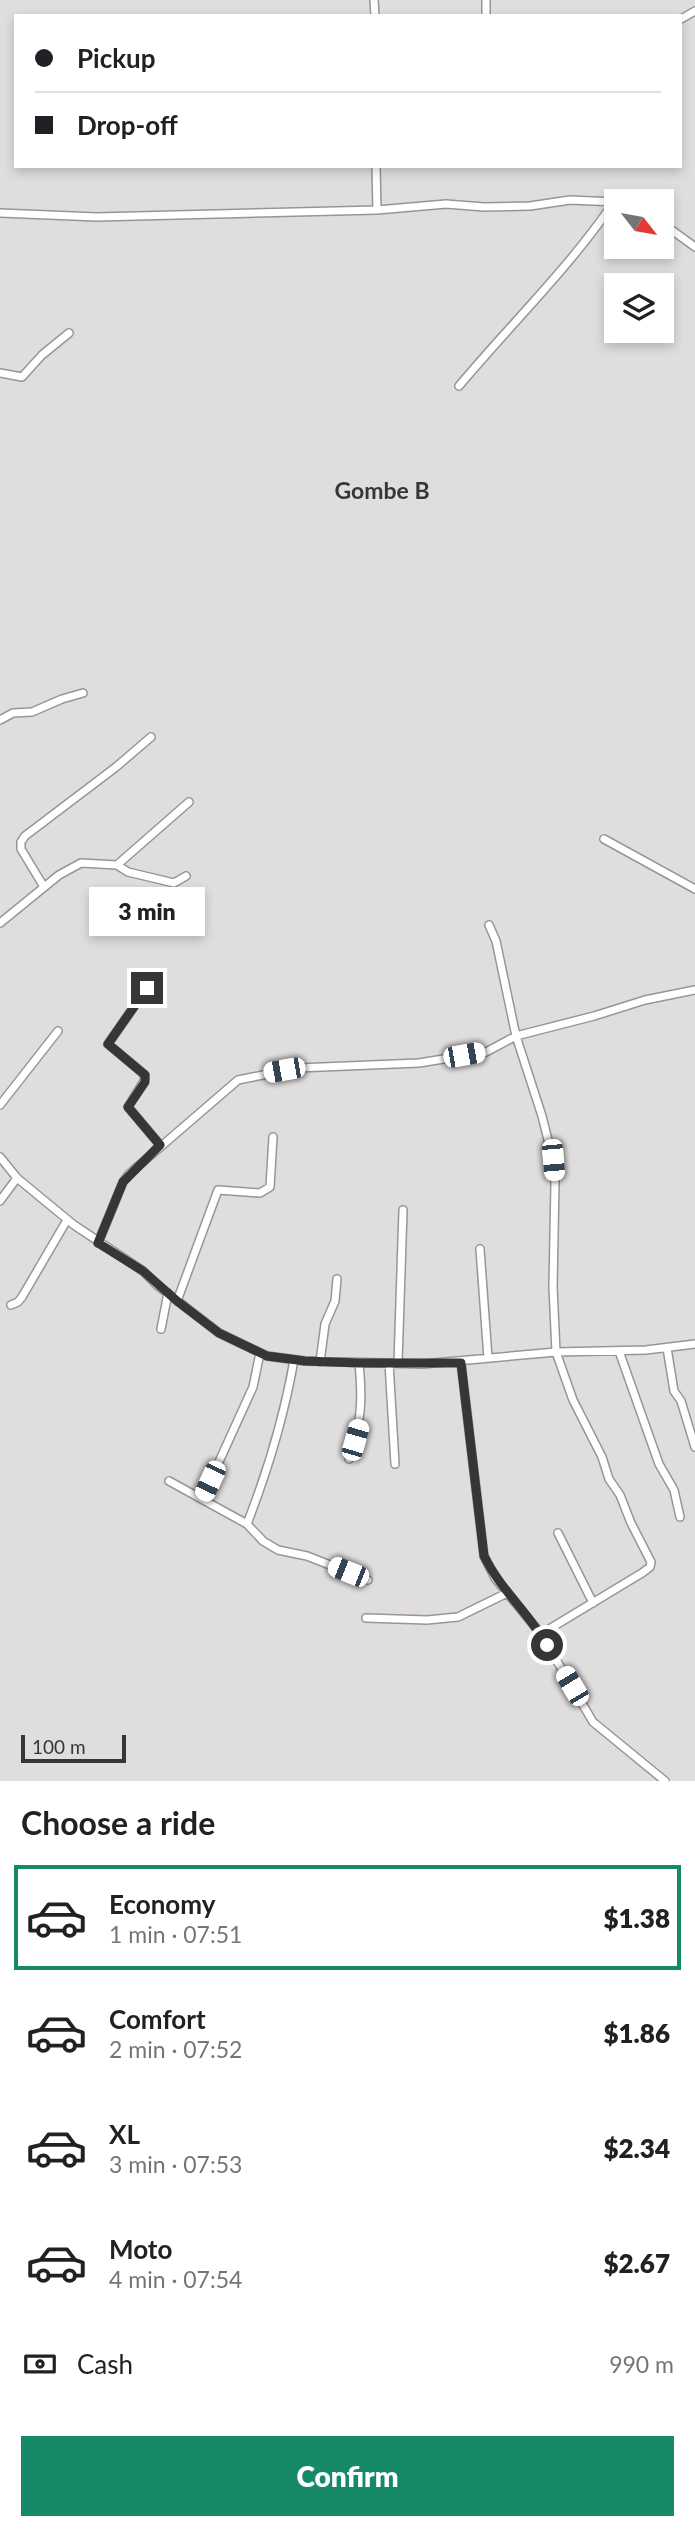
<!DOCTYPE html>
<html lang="en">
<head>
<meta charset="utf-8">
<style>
	:root { --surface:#fff; --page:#f6f6f6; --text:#202124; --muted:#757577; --line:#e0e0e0; --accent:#168969 }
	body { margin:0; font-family:Lato,sans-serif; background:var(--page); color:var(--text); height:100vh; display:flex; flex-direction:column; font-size:26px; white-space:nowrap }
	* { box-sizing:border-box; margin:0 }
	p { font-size:23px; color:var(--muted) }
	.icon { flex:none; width:38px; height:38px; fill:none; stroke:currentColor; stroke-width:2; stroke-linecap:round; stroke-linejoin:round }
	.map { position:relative; height:1781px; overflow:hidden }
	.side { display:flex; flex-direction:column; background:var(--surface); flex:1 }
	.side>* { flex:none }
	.guide { position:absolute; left:14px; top:14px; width:668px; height:154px; border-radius:0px; box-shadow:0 4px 10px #0003; display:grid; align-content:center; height:154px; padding:0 21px; background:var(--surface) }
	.needle { width:46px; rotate:121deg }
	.tools { position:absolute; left:604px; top:189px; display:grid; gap:14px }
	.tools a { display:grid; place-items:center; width:70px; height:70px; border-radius:0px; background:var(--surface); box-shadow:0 4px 10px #0003; font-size:35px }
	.scale { position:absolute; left:21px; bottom:18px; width:105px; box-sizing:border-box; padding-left:7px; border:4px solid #373637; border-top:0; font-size:19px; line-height:24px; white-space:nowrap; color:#373637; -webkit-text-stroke:5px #e0dddf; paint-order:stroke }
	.end { position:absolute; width:32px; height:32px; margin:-16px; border:9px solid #373637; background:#fff; box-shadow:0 0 0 4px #fff }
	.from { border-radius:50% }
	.bubble { position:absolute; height:49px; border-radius:0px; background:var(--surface); box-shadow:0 4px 10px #0003; font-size:23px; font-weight:800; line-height:49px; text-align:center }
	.car { position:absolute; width:21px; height:42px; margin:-21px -10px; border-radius:9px; box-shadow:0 0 5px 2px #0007; background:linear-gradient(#fff 24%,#345 0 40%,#fff 0 76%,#345 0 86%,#fff 0) }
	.guide b { display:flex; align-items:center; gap:24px; height:66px; font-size:26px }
	.guide b+b { border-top:2px solid var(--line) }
	.guide i { width:18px; height:18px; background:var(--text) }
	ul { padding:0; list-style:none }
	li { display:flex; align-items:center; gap:21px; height:105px; margin:0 14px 10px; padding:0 7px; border:4px solid transparent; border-radius:0px }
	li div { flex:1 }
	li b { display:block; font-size:26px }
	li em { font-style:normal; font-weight:800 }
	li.current { border-color:var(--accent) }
	li>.icon { width:63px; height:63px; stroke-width:1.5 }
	h2 { padding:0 21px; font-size:32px; line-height:84px }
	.pay { display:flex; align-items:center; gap:18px; height:77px; padding:0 21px; font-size:26px }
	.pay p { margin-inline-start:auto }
	.cta { display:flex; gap:14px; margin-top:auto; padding:14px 21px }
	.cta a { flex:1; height:80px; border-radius:0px; background:var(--accent); color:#fff; font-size:28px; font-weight:800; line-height:80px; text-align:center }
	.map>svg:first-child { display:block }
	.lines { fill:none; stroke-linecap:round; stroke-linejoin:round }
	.minor-casing { stroke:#989597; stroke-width:10 }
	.minor { stroke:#fff; stroke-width:7 }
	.route { stroke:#373637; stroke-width:9 }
	.labels { text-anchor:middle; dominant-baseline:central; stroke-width:7; stroke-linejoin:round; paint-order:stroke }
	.quarter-label { font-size:23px; font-weight:bold; fill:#373637; stroke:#e0dddf }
</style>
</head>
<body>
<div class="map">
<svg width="695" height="1781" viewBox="0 0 695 1781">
	<rect width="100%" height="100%" fill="#e0dddf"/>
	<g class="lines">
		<defs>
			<path id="minor" d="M 374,0 L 375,16
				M 486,16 L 486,0
				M 681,19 L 695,11
				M 376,166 L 377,210
				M 0,213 L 97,217 L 377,210 L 446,204 L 484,207 L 530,206 L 570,200 L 616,202
				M 662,223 L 695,247
				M 0,373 L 22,377 L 42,355 L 69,333
				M 459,386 C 511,324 569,268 614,202
				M 0,720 L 13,713 L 32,712 L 62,699 L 83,693
				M 604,839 L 695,889
				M 117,865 L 189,802
				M 44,887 L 21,849 L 21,842 L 25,836 L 116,767 L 151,737
				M 0,923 L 59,875 L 81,863 L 117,865 L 128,872 L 174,883 L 186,876
				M 489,925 L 496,941 L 516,1036 L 542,1116 L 553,1160 L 555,1183 L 553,1287 L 556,1352 L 573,1400 L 602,1457 L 609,1479 L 620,1495 L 631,1523 L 651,1562 L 650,1567 L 642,1573 L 541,1634
				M 147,988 L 108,1044 L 145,1075 L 144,1081 L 128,1107 L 160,1145
				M 0,1105 L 58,1031
				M 0,1157 L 17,1178 L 74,1225 L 143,1271 L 157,1285 L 219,1333 L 267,1356 L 305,1361 L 423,1364 L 556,1352 L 646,1350 L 695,1344
				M 0,1201 L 17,1178
				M 98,1243 L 123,1182 L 129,1174 L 238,1080 L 298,1068 L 419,1063 L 486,1052 L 516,1036 L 594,1016 L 645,1000 L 695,990
				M 480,1249 L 488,1358
				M 177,1301 L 218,1190 L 260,1193 L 270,1187 L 273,1137
				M 11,1305 L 18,1302 L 22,1297 L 67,1220
				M 161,1329 L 168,1293
				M 667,1348 L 674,1391 L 681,1401 L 695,1447
				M 619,1351 L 659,1464 L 674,1490 L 680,1517
				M 320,1362 L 325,1324 L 335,1301 L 337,1279
				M 389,1363 L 395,1464
				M 398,1363 L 403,1210
				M 461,1363 L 484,1556 L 495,1578 L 541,1634 L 593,1722 L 665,1781
				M 349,1459 C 361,1419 363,1405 359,1363
				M 169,1481 L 247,1524 L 263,1541 L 278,1550 L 307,1556 L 368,1580
				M 202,1499 L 253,1387 L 260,1353
				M 247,1524 C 268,1470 284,1417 294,1360
				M 558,1533 L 593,1603
				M 366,1618 L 427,1620 L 458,1617 L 507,1593"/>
		</defs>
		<use href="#minor" class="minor-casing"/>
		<use href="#minor" class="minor"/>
	</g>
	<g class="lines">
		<path class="route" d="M 147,988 L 108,1044 L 145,1075 L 145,1082 L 128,1107 L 160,1145 L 123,1182 L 98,1243 L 143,1271 L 177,1301 L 219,1333 L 267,1356 L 305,1361 L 359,1363 L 461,1363 L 484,1556 C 501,1590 528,1612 547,1645"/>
	</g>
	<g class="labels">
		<g class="quarter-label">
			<text x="382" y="490">Gombe B</text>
		</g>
	</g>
</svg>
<div class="tools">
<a><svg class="needle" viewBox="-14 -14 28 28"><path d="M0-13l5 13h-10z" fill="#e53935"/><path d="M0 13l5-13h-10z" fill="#757577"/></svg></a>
<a><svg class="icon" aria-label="layers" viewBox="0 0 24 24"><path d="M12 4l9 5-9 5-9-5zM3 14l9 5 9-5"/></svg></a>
</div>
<div class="scale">100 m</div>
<i class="end from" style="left:547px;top:1645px"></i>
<i class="end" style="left:147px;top:988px"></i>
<div class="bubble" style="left:89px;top:887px;width:116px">3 min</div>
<i class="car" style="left:464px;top:1055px;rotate:80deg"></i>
<i class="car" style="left:284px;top:1070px;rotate:260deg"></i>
<i class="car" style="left:553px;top:1160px;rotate:175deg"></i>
<i class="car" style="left:355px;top:1440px;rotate:16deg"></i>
<i class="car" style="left:210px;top:1481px;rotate:205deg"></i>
<i class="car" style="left:348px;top:1572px;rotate:292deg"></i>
<i class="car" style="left:572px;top:1686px;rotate:329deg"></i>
<div class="guide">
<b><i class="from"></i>Pickup</b>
<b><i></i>Drop-off</b>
</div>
</div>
<section class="side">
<h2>Choose a ride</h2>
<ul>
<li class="current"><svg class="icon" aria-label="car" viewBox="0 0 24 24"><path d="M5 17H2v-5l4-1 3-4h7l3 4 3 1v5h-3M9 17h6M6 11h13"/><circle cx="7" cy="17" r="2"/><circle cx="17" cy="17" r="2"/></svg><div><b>Economy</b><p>1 min · 07:51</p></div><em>$1.38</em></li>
<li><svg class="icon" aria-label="car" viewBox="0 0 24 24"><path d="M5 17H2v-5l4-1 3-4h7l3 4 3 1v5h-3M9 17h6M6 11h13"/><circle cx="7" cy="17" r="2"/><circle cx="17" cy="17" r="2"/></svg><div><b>Comfort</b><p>2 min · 07:52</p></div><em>$1.86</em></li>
<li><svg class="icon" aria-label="car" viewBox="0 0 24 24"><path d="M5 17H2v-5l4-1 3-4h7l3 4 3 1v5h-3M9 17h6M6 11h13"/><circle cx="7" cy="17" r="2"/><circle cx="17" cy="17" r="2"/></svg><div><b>XL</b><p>3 min · 07:53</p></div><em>$2.34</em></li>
<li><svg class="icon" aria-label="car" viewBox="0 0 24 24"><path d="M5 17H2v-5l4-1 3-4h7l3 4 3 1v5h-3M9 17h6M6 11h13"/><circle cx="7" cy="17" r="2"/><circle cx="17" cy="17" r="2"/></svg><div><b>Moto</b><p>4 min · 07:54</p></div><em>$2.67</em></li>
</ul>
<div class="pay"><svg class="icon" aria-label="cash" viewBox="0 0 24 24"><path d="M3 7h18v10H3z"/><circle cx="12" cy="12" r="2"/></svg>Cash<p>990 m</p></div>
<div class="cta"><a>Confirm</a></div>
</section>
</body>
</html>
